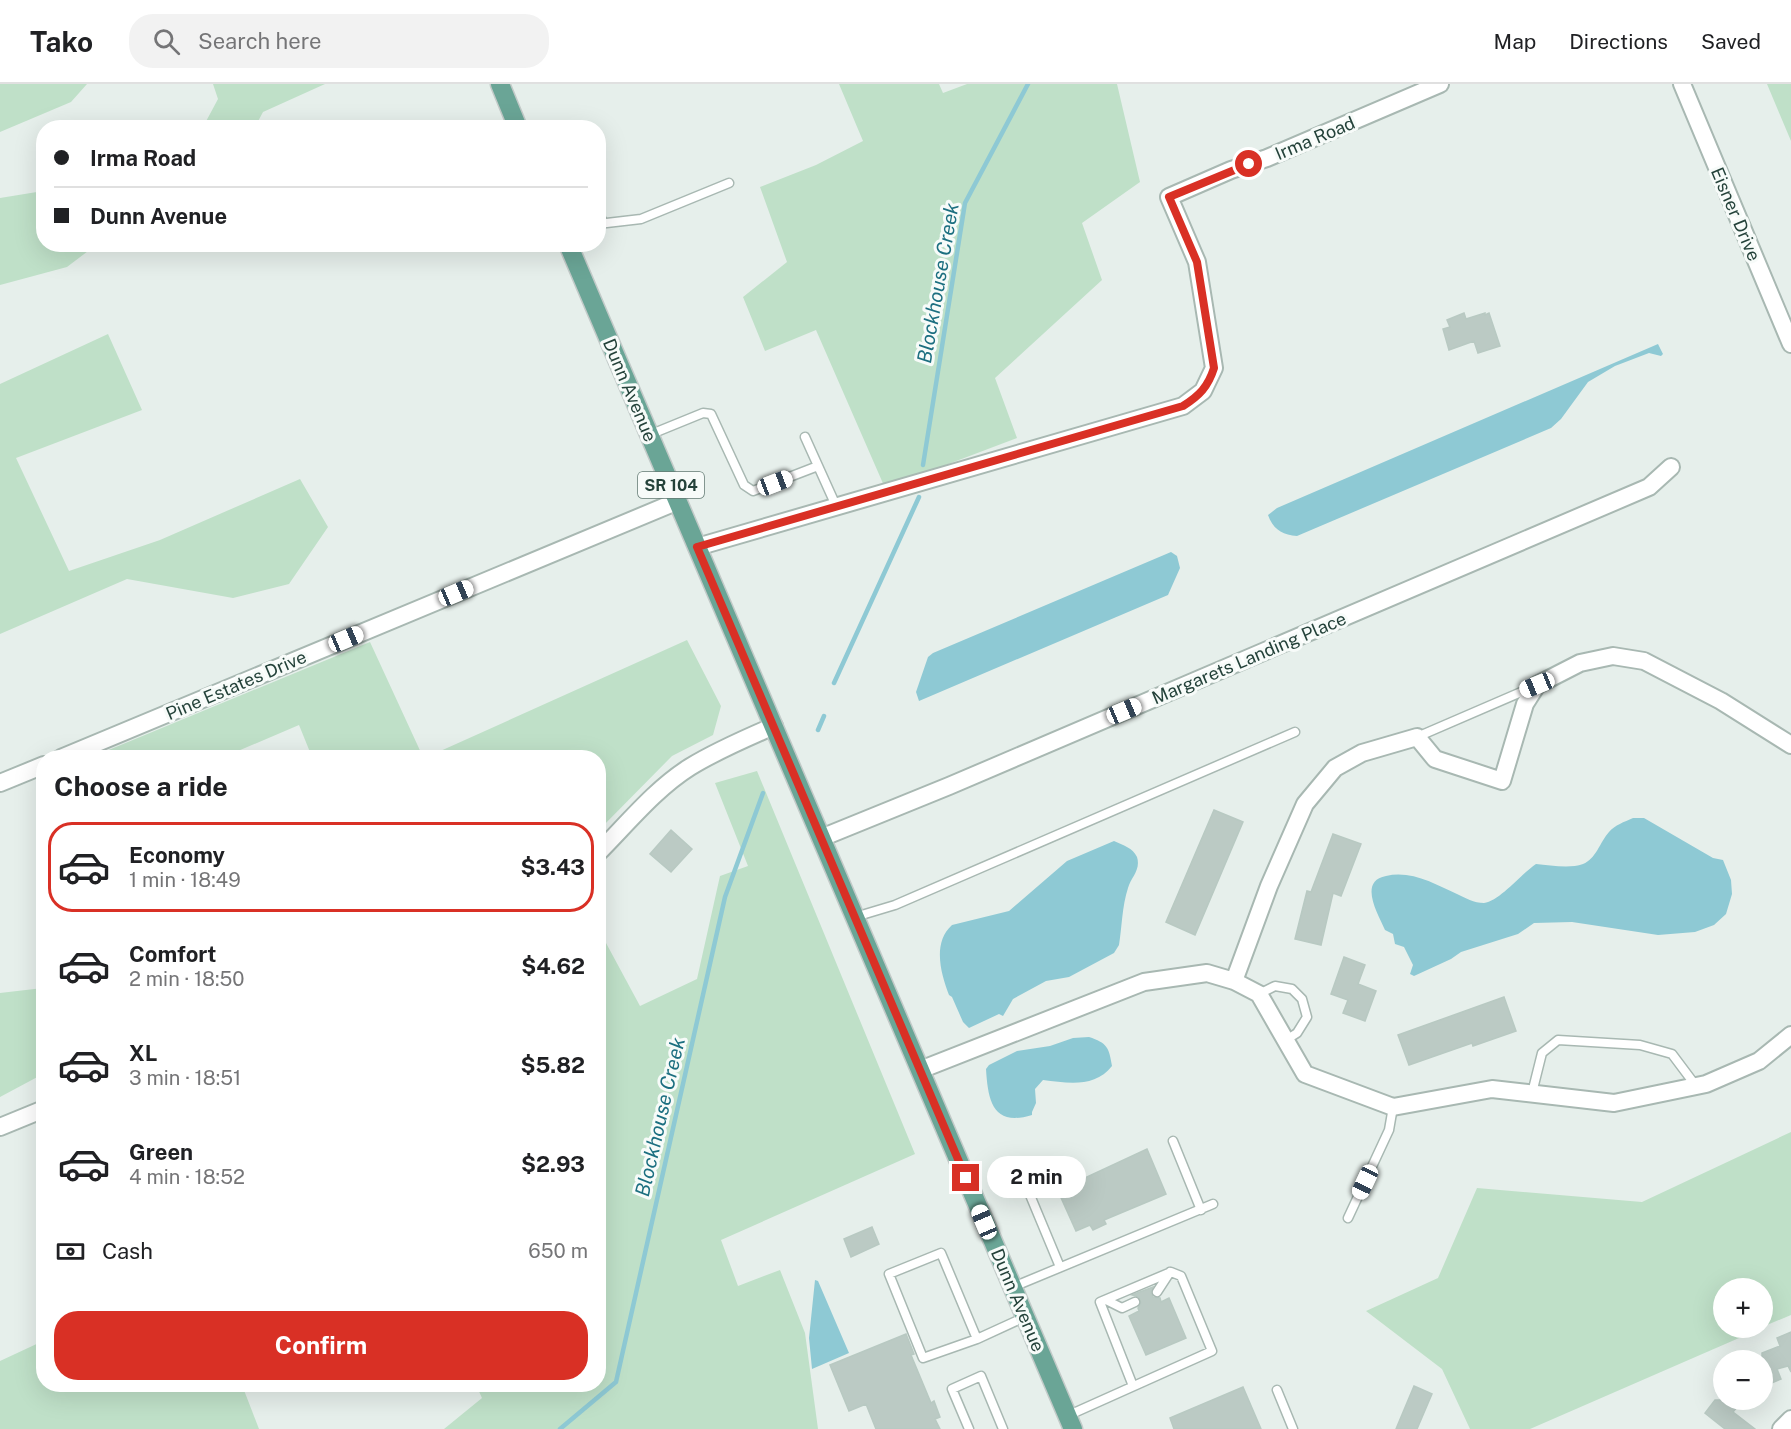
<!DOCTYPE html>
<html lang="en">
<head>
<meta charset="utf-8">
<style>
	:root { --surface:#fff; --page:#f2f2f2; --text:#202124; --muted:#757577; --line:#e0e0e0; --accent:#d93025 }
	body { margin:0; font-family:"Public Sans",sans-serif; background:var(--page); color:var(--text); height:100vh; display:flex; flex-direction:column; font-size:22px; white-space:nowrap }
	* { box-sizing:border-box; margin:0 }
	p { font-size:20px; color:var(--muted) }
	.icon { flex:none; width:33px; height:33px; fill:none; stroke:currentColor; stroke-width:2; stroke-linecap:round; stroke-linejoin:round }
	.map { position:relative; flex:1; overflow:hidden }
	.panel { position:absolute; left:36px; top:666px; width:570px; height:642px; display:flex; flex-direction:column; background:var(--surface); border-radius:24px; box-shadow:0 6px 24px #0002 }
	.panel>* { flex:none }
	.banner { position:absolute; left:36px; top:36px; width:570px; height:132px; border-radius:24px; box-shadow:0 6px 24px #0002; display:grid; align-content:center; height:132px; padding:0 18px; background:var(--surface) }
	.controls { position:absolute; left:1713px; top:1194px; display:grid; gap:12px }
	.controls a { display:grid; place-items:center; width:60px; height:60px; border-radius:50%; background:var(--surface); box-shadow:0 6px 24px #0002; font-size:30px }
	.end { position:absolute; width:27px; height:27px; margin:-14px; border:8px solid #d93025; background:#fff; box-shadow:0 0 0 3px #fff }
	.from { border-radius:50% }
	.bubble { position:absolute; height:42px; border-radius:21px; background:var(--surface); box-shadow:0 6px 24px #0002; font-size:20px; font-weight:700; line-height:42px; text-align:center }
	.car { position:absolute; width:18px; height:36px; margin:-18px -9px; border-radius:8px; box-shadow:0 0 4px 2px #0007; background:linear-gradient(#fff 24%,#345 0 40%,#fff 0 76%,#345 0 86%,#fff 0) }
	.banner b { display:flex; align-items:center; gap:21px; height:57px; font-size:22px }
	.banner b+b { border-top:2px solid var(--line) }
	.banner i { width:15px; height:15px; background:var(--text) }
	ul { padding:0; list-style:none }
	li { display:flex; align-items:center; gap:18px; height:90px; margin:0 12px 9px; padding:0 6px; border:3px solid transparent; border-radius:24px }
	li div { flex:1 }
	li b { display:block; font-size:22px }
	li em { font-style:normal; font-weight:700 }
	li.selected { border-color:var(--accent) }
	li>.icon { width:54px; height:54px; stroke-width:1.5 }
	h2 { padding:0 18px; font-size:27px; line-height:72px }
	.pay { display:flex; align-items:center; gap:15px; height:66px; padding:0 18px; font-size:22px }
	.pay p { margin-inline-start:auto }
	.primary-button { display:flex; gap:12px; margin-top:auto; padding:12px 18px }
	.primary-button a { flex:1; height:69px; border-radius:24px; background:var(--accent); color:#fff; font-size:24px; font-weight:700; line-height:69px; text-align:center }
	header { display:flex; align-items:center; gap:36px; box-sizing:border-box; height:84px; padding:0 30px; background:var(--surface); border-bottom:2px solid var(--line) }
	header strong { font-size:28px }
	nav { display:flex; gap:33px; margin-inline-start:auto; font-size:21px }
	.search { width:420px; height:54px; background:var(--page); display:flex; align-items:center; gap:15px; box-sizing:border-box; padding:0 21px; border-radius:24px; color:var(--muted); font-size:22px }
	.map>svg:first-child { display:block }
	.green { fill:#bfe0c8 }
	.water { fill:#8ec9d4 }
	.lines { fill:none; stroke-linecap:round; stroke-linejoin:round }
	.stream { stroke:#8ec9d4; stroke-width:4.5 }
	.building { fill:#bbcac4; stroke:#b8c9c2; stroke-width:1.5 }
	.service-casing { stroke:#a8b8b2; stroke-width:11 }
	.minor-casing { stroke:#a8b8b2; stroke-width:20 }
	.primary-casing { stroke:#c2cac8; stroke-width:21 }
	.service { stroke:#fff; stroke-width:8 }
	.minor { stroke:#fff; stroke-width:16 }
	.primary { stroke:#6aa596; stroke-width:18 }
	.route { stroke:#d93025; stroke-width:8 }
	.labels { text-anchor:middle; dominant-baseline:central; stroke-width:6; stroke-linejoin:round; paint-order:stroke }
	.shield { fill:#f7fbf9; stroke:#637a73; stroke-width:1.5 }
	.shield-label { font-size:16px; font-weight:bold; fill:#24423a }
	.street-label { font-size:18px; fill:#24423a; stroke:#f7fbf9 }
	.water-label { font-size:20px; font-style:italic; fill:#1c6f80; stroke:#f7fbf9 }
</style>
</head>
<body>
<header>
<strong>Tako</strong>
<div class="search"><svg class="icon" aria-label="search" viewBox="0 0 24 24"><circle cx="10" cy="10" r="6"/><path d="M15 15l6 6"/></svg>Search here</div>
<nav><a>Map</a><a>Directions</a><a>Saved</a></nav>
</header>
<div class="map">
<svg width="1791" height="1345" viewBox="0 0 1791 1345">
	<rect width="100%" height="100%" fill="#e6efeb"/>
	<path class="green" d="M 0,0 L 87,0 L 71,18 L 0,48 Z
		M 213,0 L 325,0 L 263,28 L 255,43 L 203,43 L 218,15 Z
		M 839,0 L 939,0 L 943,9 L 967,0 L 1117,0 L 1140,98 L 1082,139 L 1102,196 L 995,294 L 1017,354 L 885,404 L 816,246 L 765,267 L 743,213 L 787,178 L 760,103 L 816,81 L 863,57 Z
		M 1767,0 L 1791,0 L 1791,57 Z
		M 43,107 L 44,160 L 96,161 L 67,183 L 0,201 L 0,114 Z
		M 108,250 L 142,326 L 16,374 L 69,487 L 160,456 L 300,395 L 328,443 L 289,500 L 233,514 L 127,495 L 0,550 L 0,300 Z
		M 687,556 L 721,622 L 713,651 L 672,672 L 599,746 L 598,674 L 427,673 Z
		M 370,558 L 423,673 L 312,673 L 299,641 L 224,673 L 100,673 L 99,670 Z
		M 757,687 L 915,1070 L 721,1156 L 738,1202 L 780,1186 L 805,1249 L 818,1345 L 444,1345 L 482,1314 L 476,1301 L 598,1300 L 599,846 L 640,922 L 697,895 L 720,792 L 748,782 L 715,699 Z
		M 43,904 L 43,990 L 0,1013 L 0,909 Z
		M 1791,1048 L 1791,1231 L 1762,1243 L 1762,1204 L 1724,1204 L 1724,1244 L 1762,1244 L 1530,1345 L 1470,1345 L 1442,1285 L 1366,1227 L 1438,1194 L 1477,1104 L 1642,1118 Z
		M 43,1257 L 44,1300 L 242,1301 L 259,1345 L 0,1345 L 0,1277 Z"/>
	<path class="water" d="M 1658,260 L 1663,270 L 1661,272 L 1649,269 L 1615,282 L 1588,298 L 1561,335 L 1551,344 L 1297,452 C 1282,451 1273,445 1268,431 L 1277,424 Z
		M 1171,468 L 1177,472 L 1180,484 L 1168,511 L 919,617 L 916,608 L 928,573 L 933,569 Z
		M 1633,734 L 1644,734 L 1713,774 L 1723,776 L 1731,796 L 1732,810 L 1726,830 L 1714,841 L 1695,848 L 1658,851 L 1572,838 L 1534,839 L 1518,850 L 1461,868 L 1451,875 L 1414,892 L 1410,890 L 1413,881 L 1404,863 L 1395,860 L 1393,850 L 1385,846 C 1378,830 1358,797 1386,792 C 1411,786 1435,800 1457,810 C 1465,814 1474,819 1484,819 C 1500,817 1521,790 1536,780 C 1550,781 1569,785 1583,780 C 1596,775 1600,758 1609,748 C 1615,741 1624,738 1633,734 Z
		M 1114,757 C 1123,761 1133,764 1137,773 C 1141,786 1131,793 1128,804 C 1122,822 1122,843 1119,861 L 1114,869 L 1069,893 L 1046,897 L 1013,915 L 1003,932 L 999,930 L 969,944 L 963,938 L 952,913 L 949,911 C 941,890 932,859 952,841 L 1009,827 L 1067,777 Z
		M 1089,953 C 1107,959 1109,963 1112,982 C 1095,1004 1068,999 1043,996 L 1035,1005 L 1036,1019 L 1032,1028 L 1032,1031 C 993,1043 988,1017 986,985 L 989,981 L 1017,967 L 1050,962 L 1073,954 Z
		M 815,1196 L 818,1197 L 849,1269 L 812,1285 L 809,1254 Z"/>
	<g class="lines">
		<path class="stream" d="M 923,381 L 965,119 L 1028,0
			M 834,599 L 919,413
			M 818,646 L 824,632
			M 560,1345 L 616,1298 L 725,813 L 763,709"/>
	</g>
	<path class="building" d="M 1464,229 L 1466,235 L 1485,229 L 1485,231 L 1489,229 L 1500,262 L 1478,269 L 1474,257 L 1449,266 L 1443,245 L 1450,243 L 1447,236 Z
		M 1214,726 L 1243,738 L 1195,851 L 1166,838 Z
		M 671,746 L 692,765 L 671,788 L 650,770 Z
		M 1333,750 L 1361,760 L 1341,812 L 1333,809 L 1321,861 L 1295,855 L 1307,807 L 1311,808 Z
		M 1344,873 L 1365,881 L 1358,900 L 1376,907 L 1365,937 L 1343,929 L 1348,916 L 1331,910 Z
		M 1504,913 L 1516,947 L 1473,962 L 1472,959 L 1409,981 L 1398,951 Z
		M 1147,1065 L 1166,1110 L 1104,1136 L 1106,1140 L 1093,1146 L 1090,1141 L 1076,1147 L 1053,1096 L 1068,1091 L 1072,1100 Z
		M 872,1143 L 879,1160 L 851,1173 L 844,1155 Z
		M 1153,1203 L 1151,1208 L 1153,1213 L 1160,1214 L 1161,1218 L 1169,1214 L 1186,1254 L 1146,1271 L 1129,1232 L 1139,1227 L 1138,1224 L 1141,1219 L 1139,1213 L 1132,1211 Z
		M 1791,1248 L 1791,1288 L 1788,1282 L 1777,1285 L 1781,1295 L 1762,1303 L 1762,1269 L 1780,1262 L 1777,1254 Z
		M 906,1250 L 914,1270 L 911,1271 L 931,1319 L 934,1317 L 940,1333 L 935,1335 L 940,1345 L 876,1345 L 866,1320 L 849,1327 L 830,1281 Z
		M 1414,1302 L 1432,1310 L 1417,1345 L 1396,1345 Z
		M 1243,1303 L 1261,1345 L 1174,1345 L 1170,1334 Z
		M 1715,1316 L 1743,1316 L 1733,1328 L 1755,1345 L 1725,1345 L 1705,1329 Z"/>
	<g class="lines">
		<defs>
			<path id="service" d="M 598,125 L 603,140
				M 598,140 L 641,135 L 729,99
				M 649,351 L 703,329 L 711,330 L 744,401 L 753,407 L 818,382
				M 805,353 L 837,424
				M 1417,653 L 1535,602
				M 855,833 L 895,821 L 1295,648
				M 1259,910 L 1275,902 L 1292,905 L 1302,915 L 1307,933 L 1297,949 L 1286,956
				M 1532,1009 L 1542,969 L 1558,956 L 1640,961 L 1672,970 L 1696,1002
				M 1173,1057 L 1201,1126
				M 1348,1134 L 1389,1046 L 1393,1023
				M 1060,1183 L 1030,1111 C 1028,1094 1052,1090 1066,1085
				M 1013,1203 L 1213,1120
				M 1157,1208 L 1170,1188
				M 1106,1216 L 1122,1224 L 1135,1218
				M 977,1255 L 941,1169 L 889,1190 L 923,1274 L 977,1255 L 1025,1233
				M 1277,1306 L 1293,1345
				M 1067,1332 L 1212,1267 L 1181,1192 L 1171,1188 L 1100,1218 L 1133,1302
				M 969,1345 L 952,1305 L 981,1292 L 1003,1345"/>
			<path id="minor" d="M 1682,0 L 1791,260
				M 697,463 L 1183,322 L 1203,307 L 1214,284 L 1197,178 L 1169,113 L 1231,86 L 1267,74 L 1440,0
				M 61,674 L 678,417
				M 0,699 L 44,681
				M 821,754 L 949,702 L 1649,403 L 1671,383
				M 598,769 C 627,740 655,705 690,683 C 716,667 746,654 774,642
				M 1234,897 L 1269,802 L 1305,720 L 1335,684 L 1362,669 L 1417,653 L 1435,675 L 1502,697 L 1525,620 L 1537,601 L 1580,579 L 1613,572 L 1644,577 L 1721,617 L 1791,661
				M 920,986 L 1144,898 L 1207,889 L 1234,897 L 1259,910 L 1305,990 L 1393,1023 L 1492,1005 L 1614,1019 L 1706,1000 L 1759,977 L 1791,951
				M 0,1043 L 44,1025
				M 1781,1345 L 1791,1335"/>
			<path id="primary" d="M 500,0 L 518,44
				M 568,160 L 1073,1345"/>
		</defs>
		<use href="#service" class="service-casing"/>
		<use href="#minor" class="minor-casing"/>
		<use href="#primary" class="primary-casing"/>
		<use href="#service" class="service"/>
		<use href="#minor" class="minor"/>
		<use href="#primary" class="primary"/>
	</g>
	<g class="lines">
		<path class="route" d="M 966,1094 L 697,463 L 1183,322 C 1199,312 1208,303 1214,284 L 1197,178 L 1169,113 L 1249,80"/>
	</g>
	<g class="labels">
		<rect class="shield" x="638" y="388" width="66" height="26" rx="4.5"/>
		<g class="shield-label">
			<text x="671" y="401">SR 104</text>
		</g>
		<g class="street-label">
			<text transform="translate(1315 54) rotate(-23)">Irma Road</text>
			<text transform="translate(1736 130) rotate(67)">Eisner Drive</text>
			<text transform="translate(630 306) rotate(67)">Dunn Avenue</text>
			<text transform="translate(1249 574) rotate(-23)">Margarets Landing Place</text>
			<text transform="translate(236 601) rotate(-23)">Pine Estates Drive</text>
			<text transform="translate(1018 1216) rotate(67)">Dunn Avenue</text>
		</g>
		<g class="water-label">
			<text transform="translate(938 199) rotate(-80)">Blockhouse Creek</text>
			<text transform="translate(660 1033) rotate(-77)">Blockhouse Creek</text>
		</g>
	</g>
</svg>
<div class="controls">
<a>+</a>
<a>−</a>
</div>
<i class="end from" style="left:1249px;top:80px"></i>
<i class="end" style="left:966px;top:1094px"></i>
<div class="bubble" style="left:987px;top:1072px;width:99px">2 min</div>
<i class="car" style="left:775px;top:399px;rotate:69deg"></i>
<i class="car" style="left:456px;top:509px;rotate:67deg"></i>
<i class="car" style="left:346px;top:555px;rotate:67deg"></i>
<i class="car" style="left:1537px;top:601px;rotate:248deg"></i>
<i class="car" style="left:1124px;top:627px;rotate:67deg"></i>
<i class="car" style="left:1365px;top:1098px;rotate:205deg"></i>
<i class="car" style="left:984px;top:1138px;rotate:337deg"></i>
<div class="banner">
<b><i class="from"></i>Irma Road</b>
<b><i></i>Dunn Avenue</b>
</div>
<section class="panel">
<h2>Choose a ride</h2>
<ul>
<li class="selected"><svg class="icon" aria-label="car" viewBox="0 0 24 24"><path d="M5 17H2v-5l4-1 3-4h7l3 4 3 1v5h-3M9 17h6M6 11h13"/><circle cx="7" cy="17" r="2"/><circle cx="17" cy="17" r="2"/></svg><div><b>Economy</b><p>1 min · 18:49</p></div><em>$3.43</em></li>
<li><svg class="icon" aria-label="car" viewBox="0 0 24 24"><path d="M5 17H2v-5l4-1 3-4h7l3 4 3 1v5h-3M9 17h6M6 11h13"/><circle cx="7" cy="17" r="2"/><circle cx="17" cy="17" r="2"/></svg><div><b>Comfort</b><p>2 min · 18:50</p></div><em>$4.62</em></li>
<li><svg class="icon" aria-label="car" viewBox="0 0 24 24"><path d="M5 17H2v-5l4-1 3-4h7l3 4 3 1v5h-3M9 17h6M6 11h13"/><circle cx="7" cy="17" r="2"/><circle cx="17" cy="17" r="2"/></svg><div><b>XL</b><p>3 min · 18:51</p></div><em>$5.82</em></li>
<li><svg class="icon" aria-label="car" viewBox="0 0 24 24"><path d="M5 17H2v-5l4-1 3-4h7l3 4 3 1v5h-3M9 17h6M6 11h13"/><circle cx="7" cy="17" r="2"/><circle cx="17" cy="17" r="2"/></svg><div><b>Green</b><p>4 min · 18:52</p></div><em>$2.93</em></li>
</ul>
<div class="pay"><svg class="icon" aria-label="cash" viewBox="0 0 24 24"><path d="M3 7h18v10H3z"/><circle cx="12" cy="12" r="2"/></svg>Cash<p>650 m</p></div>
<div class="primary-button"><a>Confirm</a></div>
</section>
</div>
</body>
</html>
